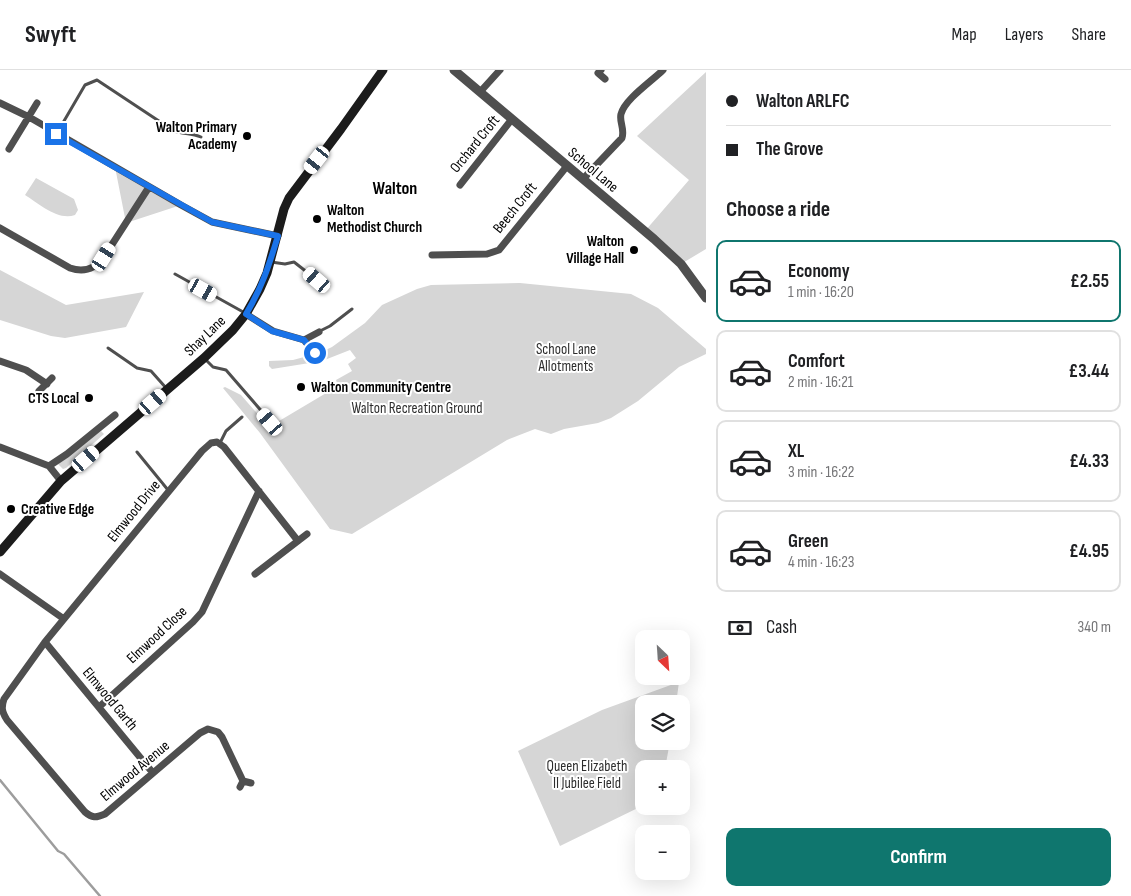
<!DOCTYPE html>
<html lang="en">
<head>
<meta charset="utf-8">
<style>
	:root { --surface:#fff; --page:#f2f2f2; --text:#202124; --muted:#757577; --line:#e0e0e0; --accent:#0f766e }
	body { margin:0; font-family:"Sofia Sans Condensed",sans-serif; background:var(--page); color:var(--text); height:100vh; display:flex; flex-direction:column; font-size:19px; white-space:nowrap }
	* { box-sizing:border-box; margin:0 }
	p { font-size:16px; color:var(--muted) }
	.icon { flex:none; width:28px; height:28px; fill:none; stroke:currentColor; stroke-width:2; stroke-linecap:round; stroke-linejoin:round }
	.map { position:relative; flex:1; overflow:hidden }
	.sheet { display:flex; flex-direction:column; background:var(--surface); width:425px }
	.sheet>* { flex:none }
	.hud { display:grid; align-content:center; height:110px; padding:0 20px; background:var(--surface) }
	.needle { width:32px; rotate:155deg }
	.controls { position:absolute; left:635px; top:560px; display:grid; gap:10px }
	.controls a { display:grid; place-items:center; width:55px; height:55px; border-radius:10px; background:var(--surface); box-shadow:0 5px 20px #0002; font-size:25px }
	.end { position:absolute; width:22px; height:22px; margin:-11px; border:6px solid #1a73e8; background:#fff; box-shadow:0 0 0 2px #fff }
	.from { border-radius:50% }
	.car { position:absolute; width:15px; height:30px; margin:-15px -8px; border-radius:6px; box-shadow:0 0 4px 1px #0007; background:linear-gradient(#fff 24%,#345 0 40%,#fff 0 76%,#345 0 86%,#fff 0) }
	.hud b { display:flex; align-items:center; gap:18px; height:48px; font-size:19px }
	.hud b+b { border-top:1px solid var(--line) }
	.hud i { width:12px; height:12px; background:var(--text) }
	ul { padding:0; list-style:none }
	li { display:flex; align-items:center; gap:15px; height:82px; margin:0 10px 8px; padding:0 10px; border:2px solid var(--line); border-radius:10px }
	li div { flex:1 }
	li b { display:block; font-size:19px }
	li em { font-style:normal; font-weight:700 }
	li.current { border-color:var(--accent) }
	li>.icon { width:45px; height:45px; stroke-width:1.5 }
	h2 { padding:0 20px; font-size:22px; line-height:60px }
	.pay { display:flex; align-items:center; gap:12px; height:55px; padding:0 20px; font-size:19px }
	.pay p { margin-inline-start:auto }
	.action { display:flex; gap:10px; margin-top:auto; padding:10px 20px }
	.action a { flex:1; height:58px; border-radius:10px; background:var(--accent); color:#fff; font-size:20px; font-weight:700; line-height:58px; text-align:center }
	header { display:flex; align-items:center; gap:30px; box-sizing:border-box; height:70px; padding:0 25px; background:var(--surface); border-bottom:1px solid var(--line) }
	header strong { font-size:24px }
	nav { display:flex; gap:28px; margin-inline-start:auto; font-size:18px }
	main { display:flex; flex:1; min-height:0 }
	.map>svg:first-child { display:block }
	.green { fill:#d6d6d6 }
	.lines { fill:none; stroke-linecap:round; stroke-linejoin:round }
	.stream { stroke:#9d9d9d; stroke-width:2.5 }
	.service { stroke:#4f4f4f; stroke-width:3 }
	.minor { stroke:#4f4f4f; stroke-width:7 }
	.tertiary { stroke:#4f4f4f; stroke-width:9 }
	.secondary { stroke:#1c1c1c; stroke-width:9 }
	.route { stroke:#1a73e8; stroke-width:6 }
	.poi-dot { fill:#000; stroke:#fff; stroke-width:2 }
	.labels { text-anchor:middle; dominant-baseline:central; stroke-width:4; stroke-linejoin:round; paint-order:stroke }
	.poi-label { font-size:15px; font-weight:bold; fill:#000; stroke:#fff; text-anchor:end }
	.street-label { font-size:15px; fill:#000; stroke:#fff }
	.park-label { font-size:15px; fill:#2d2d2d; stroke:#fff }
	.quarter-label { font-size:18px; font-weight:bold; fill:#000; stroke:#fff }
</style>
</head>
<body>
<header>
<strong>Swyft</strong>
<nav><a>Map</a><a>Layers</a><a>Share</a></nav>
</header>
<main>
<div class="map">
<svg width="706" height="826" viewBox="0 0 706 826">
	<rect width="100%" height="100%" fill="#fff"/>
	<path class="green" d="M 706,2 L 706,179 L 681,194 L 645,161 L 689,110 L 637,66 Z
		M 115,97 L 181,135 L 126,153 Z
		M 36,108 L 74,129 L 78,140 L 75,145 C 58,151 39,134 25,125 Z
		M 0,200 L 66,235 L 144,222 L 126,257 L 65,268 L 51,266 L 0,250 Z
		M 520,213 L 631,224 L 658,238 L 706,279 L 706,284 L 679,297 L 638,331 L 611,348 L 598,353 L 564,359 L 551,364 L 535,359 L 507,370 L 352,464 L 330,459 L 260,363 L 223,318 L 225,317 L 241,325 L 269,357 L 338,316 L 336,310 L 352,301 L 348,294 L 356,288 L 350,280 L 322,291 L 272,299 L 269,296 L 269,291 L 293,290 L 319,283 L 332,277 L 365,253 L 382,235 L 417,219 L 431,215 Z
		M 101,361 L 104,364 L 66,398 L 63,399 L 58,394 Z
		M 679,612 L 676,634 L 644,634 L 644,671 L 670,671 L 665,699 L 644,699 L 644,735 L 560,776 L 518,681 L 602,640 Z"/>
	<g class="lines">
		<path class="stream" d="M 0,710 L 58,781 L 64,784 L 100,826"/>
		<path class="service" d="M 57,63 L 85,15 L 97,10 L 174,61 C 183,64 192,63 201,67
			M 271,192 L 285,194 L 294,192 L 317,210
			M 175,204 L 245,243
			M 320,261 L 330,256 L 352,239
			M 108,278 L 137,298 L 151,301 L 167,319
			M 204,288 L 213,297 L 226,300 L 271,352
			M 220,373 L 226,361 L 242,347
			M 137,382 L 168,420"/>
		<path class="minor" d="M 601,0 L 598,3 L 605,9
			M 480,22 L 500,0
			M 0,33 L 29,47 L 181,135 L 212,152 L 278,166
			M 9,79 L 37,33
			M 583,109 L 622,68 C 625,59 619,52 621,44 C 625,29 652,11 663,0
			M 460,115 L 512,49
			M 0,158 L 70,198 C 84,203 95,199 104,187 L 149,117
			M 432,185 L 487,184 L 499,180 L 567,96
			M 246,244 L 273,261 L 304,270
			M 315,283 L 304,270 L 319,262
			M 0,291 L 26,300 L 47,314
			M 39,321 L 52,308
			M 0,377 L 49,396 L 61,411
			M 49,396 L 67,384 L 115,345
			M 0,504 L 64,549
			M 255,504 L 307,464
			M 45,572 L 153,703
			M 99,637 L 193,552 L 202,542 L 259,421
			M 243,711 L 222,667 L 218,662 L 208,659 L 200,663 L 105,744 C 96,748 92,748 85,742 L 7,650 C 2,642 1,638 4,629 L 45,572 L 202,381 L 211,373 L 217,372 L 224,377 L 298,471
			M 240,717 L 243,711 L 251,713"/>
		<path class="tertiary" d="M 454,0 L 654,169 L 681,194 L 706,228"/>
		<path class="secondary" d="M 0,482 L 61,411 L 204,288 L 233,260 L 246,244 L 260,219 L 267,203 L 284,139 L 289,128 L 341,59 L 383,0"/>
	</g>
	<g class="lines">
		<path class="route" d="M 56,64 L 212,152 L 278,166 C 269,195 262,218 246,244 L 272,261 L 304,270 L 315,283"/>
	</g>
	<g class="poi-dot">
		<circle cx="247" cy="66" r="5"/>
		<circle cx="317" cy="149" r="5"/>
		<circle cx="634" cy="180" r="5"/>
		<circle cx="301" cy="317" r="5"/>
		<circle cx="89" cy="328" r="5"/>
		<circle cx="11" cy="439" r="5"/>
	</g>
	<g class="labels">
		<g class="poi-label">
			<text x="237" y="57">Walton Primary<tspan x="237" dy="17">Academy</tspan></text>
			<text x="327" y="140" text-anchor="start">Walton<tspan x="327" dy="17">Methodist Church</tspan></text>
			<text x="624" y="171">Walton<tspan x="624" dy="17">Village Hall</tspan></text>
			<text x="311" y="317" text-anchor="start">Walton Community Centre</text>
			<text x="79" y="328">CTS Local</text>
			<text x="21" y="439" text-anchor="start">Creative Edge</text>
		</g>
		<g class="street-label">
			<text transform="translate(475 74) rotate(-51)">Orchard Croft</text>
			<text transform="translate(593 100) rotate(40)">School Lane</text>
			<text transform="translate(515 138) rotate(-51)">Beech Croft</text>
			<text transform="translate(205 266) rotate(-44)">Shay Lane</text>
			<text transform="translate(134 441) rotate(-51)">Elmwood Drive</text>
			<text transform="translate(157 565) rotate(-43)">Elmwood Close</text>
			<text transform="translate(110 629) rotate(50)">Elmwood Garth</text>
			<text transform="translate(135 701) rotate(-40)">Elmwood Avenue</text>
		</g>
		<g class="park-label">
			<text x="566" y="279">School Lane<tspan x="566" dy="17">Allotments</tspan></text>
			<text x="417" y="338">Walton Recreation Ground</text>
			<text x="587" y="696">Queen Elizabeth<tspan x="587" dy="17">II Jubilee Field</tspan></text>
		</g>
		<g class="quarter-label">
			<text x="395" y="118">Walton</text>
		</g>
	</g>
</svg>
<div class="controls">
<a><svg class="needle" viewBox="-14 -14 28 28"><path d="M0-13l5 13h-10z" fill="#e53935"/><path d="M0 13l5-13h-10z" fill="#757577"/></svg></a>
<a><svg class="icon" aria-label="layers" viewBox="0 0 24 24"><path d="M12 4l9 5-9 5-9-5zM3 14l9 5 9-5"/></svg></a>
<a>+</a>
<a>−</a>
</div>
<i class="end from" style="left:315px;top:283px"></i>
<i class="end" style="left:56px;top:64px"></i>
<i class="car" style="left:317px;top:90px;rotate:218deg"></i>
<i class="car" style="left:104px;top:187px;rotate:32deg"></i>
<i class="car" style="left:317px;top:210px;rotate:311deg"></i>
<i class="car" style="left:203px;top:220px;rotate:119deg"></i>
<i class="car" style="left:153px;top:332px;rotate:49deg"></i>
<i class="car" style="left:270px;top:352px;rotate:319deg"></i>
<i class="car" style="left:86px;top:389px;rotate:49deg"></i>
</div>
<section class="sheet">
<div class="hud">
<b><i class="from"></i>Walton ARLFC</b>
<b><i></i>The Grove</b>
</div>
<h2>Choose a ride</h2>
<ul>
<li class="current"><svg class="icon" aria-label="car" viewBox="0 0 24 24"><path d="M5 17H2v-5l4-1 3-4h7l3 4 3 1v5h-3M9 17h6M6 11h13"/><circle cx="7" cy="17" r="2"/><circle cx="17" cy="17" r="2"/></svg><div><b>Economy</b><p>1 min · 16:20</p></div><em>£2.55</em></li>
<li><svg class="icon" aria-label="car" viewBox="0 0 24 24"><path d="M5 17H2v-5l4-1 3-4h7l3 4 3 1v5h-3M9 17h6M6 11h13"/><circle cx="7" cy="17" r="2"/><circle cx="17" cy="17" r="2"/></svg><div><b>Comfort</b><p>2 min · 16:21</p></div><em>£3.44</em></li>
<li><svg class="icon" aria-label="car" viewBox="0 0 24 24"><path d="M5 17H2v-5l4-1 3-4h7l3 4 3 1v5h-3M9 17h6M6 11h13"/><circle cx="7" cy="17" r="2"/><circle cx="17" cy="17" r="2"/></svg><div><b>XL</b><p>3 min · 16:22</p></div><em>£4.33</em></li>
<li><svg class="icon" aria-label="car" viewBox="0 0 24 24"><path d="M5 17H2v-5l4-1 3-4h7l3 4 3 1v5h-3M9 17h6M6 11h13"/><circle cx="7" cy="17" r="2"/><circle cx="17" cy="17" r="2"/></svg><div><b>Green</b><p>4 min · 16:23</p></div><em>£4.95</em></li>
</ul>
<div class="pay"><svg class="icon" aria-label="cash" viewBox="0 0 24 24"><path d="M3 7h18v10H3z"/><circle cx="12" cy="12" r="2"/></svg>Cash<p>340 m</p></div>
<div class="action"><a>Confirm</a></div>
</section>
</main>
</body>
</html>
